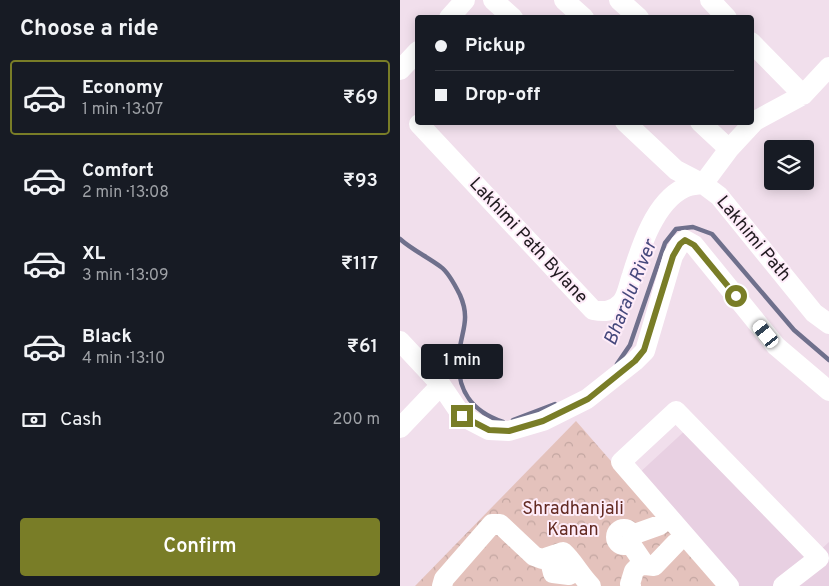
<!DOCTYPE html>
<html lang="en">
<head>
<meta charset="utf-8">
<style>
	:root { --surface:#171b24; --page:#242831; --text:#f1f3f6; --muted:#9ea1a6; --line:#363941; --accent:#797d27 }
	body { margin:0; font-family:Overpass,sans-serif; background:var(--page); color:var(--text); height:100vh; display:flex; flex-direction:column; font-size:19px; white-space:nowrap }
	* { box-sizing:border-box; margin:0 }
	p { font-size:16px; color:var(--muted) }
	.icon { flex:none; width:28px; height:28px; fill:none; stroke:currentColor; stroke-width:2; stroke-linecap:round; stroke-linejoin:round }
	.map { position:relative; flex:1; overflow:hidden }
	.side { display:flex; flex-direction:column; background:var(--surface); width:400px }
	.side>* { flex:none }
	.top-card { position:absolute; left:15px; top:15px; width:339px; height:110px; border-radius:5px; box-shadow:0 2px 12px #0003; display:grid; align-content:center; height:110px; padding:0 20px; background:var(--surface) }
	.fabs { position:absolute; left:364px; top:140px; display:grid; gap:10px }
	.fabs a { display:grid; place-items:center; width:50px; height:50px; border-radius:5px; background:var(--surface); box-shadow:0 2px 12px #0003; font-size:25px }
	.end { position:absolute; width:22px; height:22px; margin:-11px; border:6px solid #797d27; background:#fff; box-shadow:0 0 0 2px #fff }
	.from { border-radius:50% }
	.bubble { position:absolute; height:35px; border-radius:5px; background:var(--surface); box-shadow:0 2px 12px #0003; font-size:16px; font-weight:600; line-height:35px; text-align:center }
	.car { position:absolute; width:15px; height:30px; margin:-15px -8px; border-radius:6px; box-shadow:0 0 4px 1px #0007; background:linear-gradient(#fff 24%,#345 0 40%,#fff 0 76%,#345 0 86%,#fff 0) }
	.top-card b { display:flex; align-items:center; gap:18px; height:48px; font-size:19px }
	.top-card b+b { border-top:1px solid var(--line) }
	.top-card i { width:12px; height:12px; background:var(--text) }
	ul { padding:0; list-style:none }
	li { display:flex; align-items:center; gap:15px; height:75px; margin:0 10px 8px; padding:0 10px; border:2px solid transparent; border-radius:5px }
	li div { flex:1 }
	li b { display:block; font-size:19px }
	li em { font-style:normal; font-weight:600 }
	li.active { border-color:var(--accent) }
	li>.icon { width:45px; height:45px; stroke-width:1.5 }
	h2 { padding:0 20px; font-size:22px; line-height:60px }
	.pay { display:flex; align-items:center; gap:12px; height:55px; padding:0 20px; font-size:19px }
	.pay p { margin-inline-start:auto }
	.primary-button { display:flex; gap:10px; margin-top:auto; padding:10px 20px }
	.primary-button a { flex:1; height:58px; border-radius:5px; background:var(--accent); color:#fff; font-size:20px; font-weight:600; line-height:58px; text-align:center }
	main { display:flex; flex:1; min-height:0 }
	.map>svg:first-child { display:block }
	.built { fill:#e8d0e2 }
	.park { fill:url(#park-crowns) }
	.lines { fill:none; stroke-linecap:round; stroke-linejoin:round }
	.stream { stroke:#6f708c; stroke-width:4.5 }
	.minor { stroke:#fff; stroke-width:20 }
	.route { stroke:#797d27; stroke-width:6 }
	.labels { text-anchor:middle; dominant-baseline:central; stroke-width:4; stroke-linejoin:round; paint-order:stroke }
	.street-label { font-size:18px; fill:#1f191e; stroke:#feecf9 }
	.park-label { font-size:18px; fill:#632a22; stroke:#feecf9 }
	.water-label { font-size:19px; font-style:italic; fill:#45487c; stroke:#feecf9 }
</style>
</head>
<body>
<main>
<section class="side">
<h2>Choose a ride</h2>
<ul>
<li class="active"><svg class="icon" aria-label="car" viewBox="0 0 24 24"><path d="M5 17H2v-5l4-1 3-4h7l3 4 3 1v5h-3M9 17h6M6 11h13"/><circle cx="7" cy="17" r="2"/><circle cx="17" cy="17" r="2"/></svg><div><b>Economy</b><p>1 min · 13:07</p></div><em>₹69</em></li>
<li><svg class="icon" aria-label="car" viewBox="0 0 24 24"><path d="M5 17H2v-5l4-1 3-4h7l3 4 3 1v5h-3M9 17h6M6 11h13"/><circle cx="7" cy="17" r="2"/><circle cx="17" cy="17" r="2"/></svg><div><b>Comfort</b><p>2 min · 13:08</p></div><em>₹93</em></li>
<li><svg class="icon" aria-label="car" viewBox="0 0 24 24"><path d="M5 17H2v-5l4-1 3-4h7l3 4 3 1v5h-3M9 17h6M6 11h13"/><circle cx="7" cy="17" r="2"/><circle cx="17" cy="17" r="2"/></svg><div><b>XL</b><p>3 min · 13:09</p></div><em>₹117</em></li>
<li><svg class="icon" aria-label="car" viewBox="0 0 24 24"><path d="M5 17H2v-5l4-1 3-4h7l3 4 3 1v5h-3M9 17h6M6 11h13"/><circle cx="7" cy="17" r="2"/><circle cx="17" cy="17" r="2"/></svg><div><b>Black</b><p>4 min · 13:10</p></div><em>₹61</em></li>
</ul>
<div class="pay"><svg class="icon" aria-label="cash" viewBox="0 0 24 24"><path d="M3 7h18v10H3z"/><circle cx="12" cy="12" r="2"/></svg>Cash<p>200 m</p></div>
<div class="primary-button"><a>Confirm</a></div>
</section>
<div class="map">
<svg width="429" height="586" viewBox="0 0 429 586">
	<defs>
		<pattern id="park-crowns" width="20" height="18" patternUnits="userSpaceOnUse" patternTransform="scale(1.25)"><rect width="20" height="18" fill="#e4c2bc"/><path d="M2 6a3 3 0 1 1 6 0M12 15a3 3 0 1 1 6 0" fill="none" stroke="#c3a6a1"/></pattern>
	</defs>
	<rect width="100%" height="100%" fill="#f1dfec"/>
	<path class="built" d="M 290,426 L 415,555 L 429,542 L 429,586 L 334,586 L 237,475 Z"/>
	<path class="park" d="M 176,421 L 320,586 L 15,586 Z"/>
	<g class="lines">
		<path class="stream" d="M 0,239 C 12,250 28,257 41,267 C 48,272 56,287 60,295 C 71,320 61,331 59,355 C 56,390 71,411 103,422
			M 217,364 L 230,345 L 265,243 L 276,229 L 293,227 L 312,234 L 394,330 L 429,360
			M 113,420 L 155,404"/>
		<path class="minor" d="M 93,0 L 113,18
			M 164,0 L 184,18
			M 219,0 L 239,18
			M 310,0 L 327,18
			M 49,18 L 65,0
			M 351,42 L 403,95
			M 0,70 L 18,51
			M 225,122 L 276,170 L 303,184 L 319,196 L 414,313 L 429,324
			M 300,122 L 329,149
			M 19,124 L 193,310 C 204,312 212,312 221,303 C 227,297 229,283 232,275 C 241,246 255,202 284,188 C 290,185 297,185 303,184
			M 303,184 L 329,149 L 355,121 L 403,95 L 429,67
			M 0,341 L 41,385 L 62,416 L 89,430 L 109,431 L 143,421 L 187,399 L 235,361 L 245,351 L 273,256 L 280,244 L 285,240 L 294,245 L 376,346 L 429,391
			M 0,428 L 41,385
			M216 537a8 8 0 1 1 16 0a8 8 0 1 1-16 0Z
			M 232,535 L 260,525
			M 230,543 L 245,565 L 254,566 L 276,543
			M 149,557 L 153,573 L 169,575 L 178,570
			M 42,586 L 44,579 L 92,524 L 100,524 L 134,556 L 142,559 L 163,552 C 174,562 180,575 191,586
			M 231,586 L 230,584 L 234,571 L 243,562
			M 329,586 L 221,462 L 276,411 L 419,558 L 383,586"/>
	</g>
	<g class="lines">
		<path class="route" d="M 62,416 L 89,430 L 109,431 L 143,421 L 188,399 L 235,361 L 244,350 L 273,256 L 280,244 L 285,240 L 294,245 L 336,296"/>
	</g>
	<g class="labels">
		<g class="street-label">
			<text transform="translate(353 239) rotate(50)">Lakhimi Path</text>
			<text transform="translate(128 241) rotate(47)">Lakhimi Path Bylane</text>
		</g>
		<g class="park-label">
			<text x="173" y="509">Shradhanjali<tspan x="173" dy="21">Kanan</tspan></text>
		</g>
		<g class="water-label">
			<text transform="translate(231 293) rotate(-68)">Bharalu River</text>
		</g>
	</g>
</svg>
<div class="fabs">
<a><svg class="icon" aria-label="layers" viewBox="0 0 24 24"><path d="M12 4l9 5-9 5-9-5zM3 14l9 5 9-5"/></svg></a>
</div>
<i class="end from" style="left:336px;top:296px"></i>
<i class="end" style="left:62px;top:416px"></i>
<div class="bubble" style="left:21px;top:344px;width:82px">1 min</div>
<i class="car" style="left:366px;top:334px;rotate:321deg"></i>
<div class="top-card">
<b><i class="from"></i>Pickup</b>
<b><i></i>Drop-off</b>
</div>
</div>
</main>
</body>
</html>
